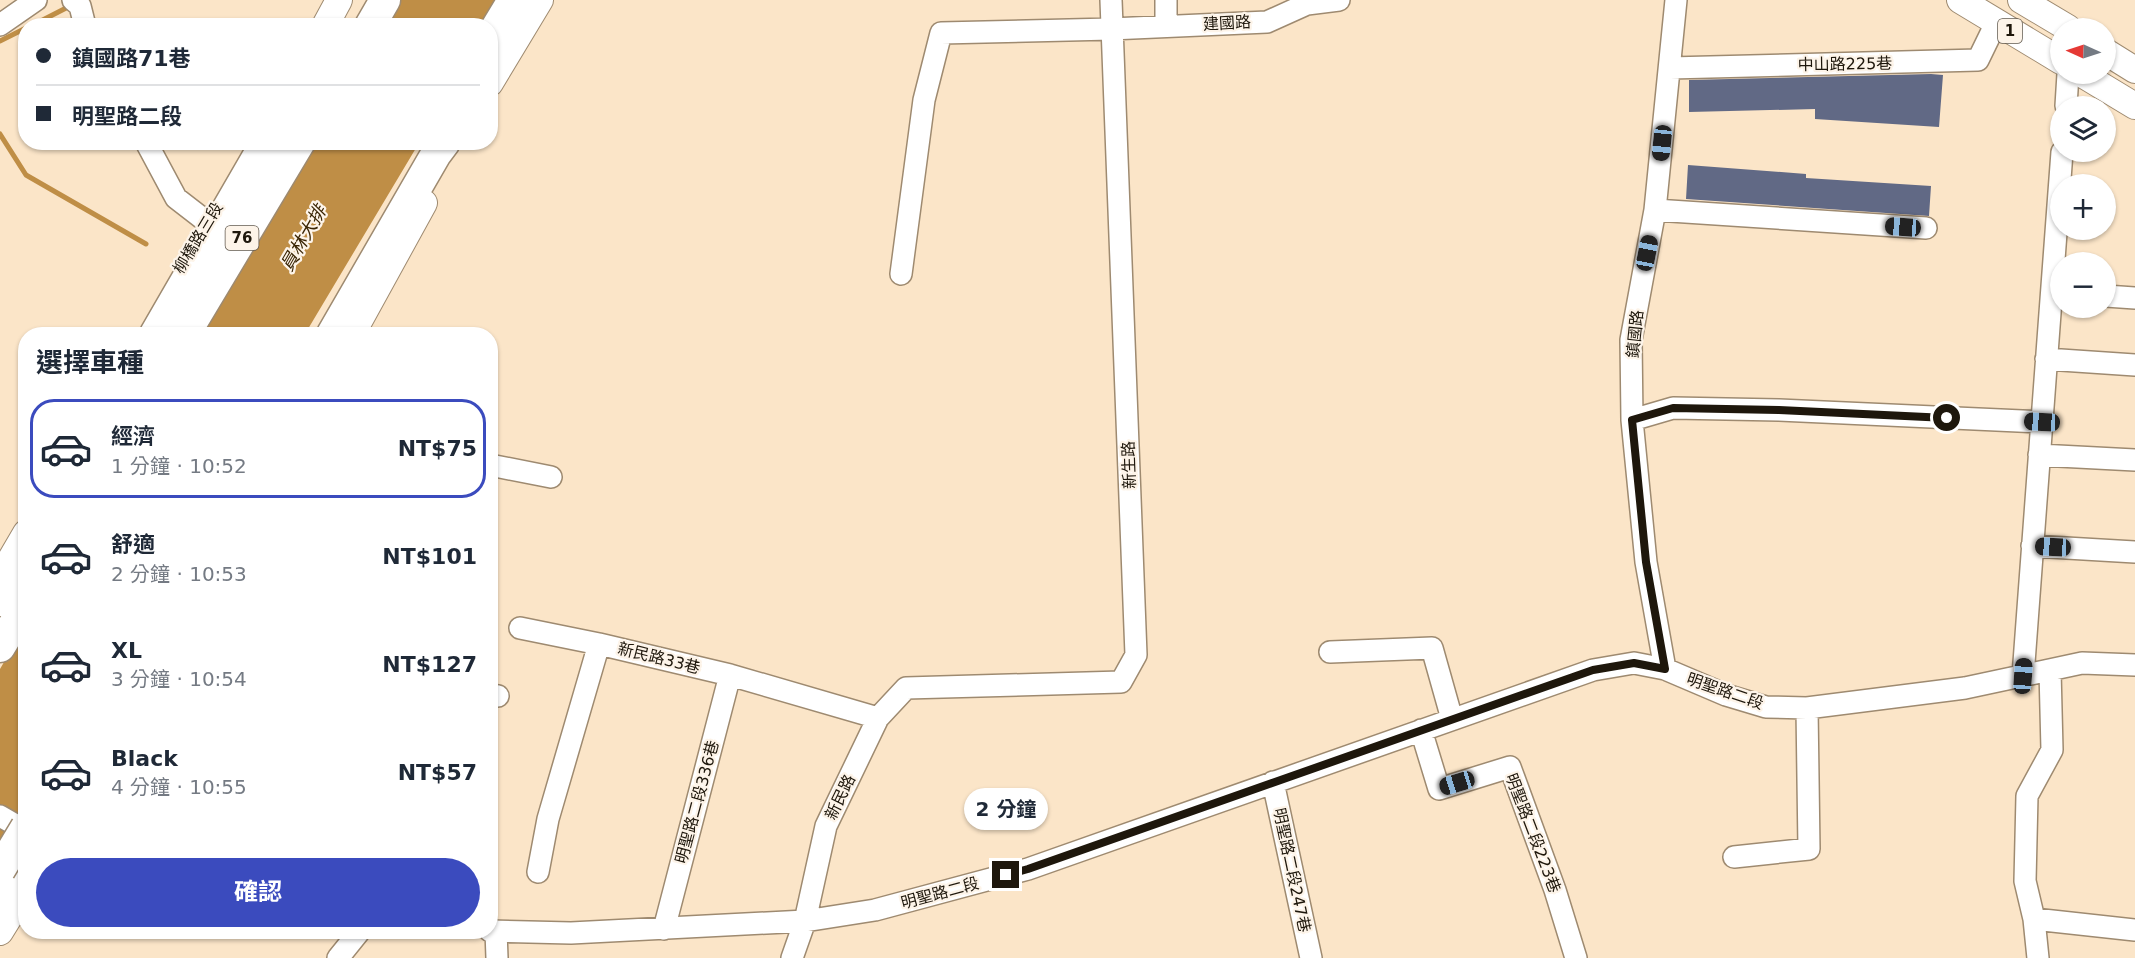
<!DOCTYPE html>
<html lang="zh-TW">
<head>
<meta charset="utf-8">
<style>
	:root { --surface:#fff; --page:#f2f2f3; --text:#1f2937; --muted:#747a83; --line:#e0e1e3; --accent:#3b4bbe }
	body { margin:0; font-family:"DejaVu Sans","Noto Sans TC",sans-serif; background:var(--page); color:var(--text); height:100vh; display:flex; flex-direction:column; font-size:22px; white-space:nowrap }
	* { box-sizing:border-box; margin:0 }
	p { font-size:20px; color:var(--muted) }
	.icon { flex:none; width:33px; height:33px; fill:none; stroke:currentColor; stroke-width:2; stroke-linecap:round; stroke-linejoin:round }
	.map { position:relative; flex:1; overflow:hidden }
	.side { position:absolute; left:18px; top:327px; width:480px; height:612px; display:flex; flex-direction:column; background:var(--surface); border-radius:24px; box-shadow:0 2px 4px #0004 }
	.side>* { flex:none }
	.top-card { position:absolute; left:18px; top:18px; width:480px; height:132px; border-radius:24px; box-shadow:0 2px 4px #0004; display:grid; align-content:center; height:132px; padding:0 18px; background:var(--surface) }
	.needle { width:39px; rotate:273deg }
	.controls { position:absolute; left:2050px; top:18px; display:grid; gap:12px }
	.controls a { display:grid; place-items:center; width:66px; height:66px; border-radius:50%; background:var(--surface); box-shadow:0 2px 4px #0004; font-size:30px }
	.end { position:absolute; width:27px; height:27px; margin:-14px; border:8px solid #1e170c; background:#fff; box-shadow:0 0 0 3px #fff }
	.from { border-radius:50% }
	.bubble { position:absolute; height:42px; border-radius:21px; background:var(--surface); box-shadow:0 2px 4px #0004; font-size:20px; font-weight:700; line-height:42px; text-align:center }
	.car { position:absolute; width:18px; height:36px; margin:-18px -9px; border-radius:8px; box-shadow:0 0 4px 2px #0007; background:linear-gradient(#222 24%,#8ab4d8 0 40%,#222 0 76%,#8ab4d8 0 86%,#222 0) }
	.top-card b { display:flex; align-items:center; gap:21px; height:57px; font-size:22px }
	.top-card b+b { border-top:2px solid var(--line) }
	.top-card i { width:15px; height:15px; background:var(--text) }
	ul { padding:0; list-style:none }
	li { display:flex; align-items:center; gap:18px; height:99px; margin:0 12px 9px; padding:0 6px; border:3px solid transparent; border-radius:24px }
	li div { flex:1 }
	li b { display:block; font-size:22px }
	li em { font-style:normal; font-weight:700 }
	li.selected { border-color:var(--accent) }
	li>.icon { width:54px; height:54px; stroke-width:1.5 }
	h2 { padding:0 18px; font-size:27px; line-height:72px }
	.primary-button { display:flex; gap:12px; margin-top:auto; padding:12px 18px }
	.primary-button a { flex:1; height:69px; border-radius:36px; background:var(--accent); color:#fff; font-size:24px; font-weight:700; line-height:69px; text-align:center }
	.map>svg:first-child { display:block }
	.water { fill:#bf8e46 }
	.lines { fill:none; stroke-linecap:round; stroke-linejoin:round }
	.stream { stroke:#bf8e46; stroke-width:5 }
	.building { fill:#616985 }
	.minor-casing { stroke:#9e8a70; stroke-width:24 }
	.major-casing { stroke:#9e8a70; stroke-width:28 }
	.highway-casing { stroke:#9e8a70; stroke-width:33 }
	.minor { stroke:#fff; stroke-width:21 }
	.major { stroke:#fff; stroke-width:26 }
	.highway { stroke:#fff; stroke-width:30 }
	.highway-bridge-casing { stroke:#9e8a70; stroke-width:33; stroke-linecap:butt }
	.highway-bridge { stroke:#fff; stroke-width:30 }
	.route { stroke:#1e170c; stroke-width:8 }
	.labels { text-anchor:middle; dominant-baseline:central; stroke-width:4.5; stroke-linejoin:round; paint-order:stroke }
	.shield { fill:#fdf4e9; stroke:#61594e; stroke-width:1.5 }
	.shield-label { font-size:15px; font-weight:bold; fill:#1e170c }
	.street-label { font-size:16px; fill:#1e170c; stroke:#fdf4e9 }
	.water-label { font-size:18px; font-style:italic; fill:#392404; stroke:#fdf4e9 }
</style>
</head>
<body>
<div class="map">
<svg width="2135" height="958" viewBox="0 0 2135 958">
	<rect width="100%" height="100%" fill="#fbe5c8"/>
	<path class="water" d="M 397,0 L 504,0 L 489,25 L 382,26 Z
		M 312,143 L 419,143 L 305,334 L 199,334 Z
		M 25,626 L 25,805 L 0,847 L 0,669 Z"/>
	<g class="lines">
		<path class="stream" d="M 31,26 L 72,5
			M 0,41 L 26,28
			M 0,134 L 26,175 L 146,244"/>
	</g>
	<path class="building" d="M 1931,74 L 1943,75 L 1939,127 L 1815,119 L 1815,109 L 1689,112 L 1689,80 Z
		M 1688,165 L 1806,174 L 1806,178 L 1931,186 L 1929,216 L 1686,199 Z"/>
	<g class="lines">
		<defs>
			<path id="minor" d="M 73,0 L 80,6 L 85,26
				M 1166,0 L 1166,26
				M 0,25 L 36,0
				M 1670,68 L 1978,60 L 1996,23
				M 2066,106 L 2068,74
				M 146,142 L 176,198 L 207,222
				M 1655,210 L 1926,228
				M 901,274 L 924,100 L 941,33 L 1111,29 L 1267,22 L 1307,4 L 1339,0
				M 2106,296 L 2135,298
				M 2046,359 L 2135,365
				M 1632,420 L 1673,408 L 1779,410 L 2042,422
				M 2039,455 L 2135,460
				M 490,465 L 551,477
				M 2032,546 L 2135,552
				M 520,628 L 599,644 L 730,675 L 878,718
				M 1330,652 L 1432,648 L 1452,719
				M 1665,669 L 1646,562 L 1632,420 L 1631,340 L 1655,210 L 1676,0
				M 2023,676 L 2062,152
				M 490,695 L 498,696
				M 1421,730 L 1439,789 L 1510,767 L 1555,890 L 1576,958
				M 1273,782 L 1311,958
				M 0,816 L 26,831
				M 1734,857 L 1809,849 L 1807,708
				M 538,872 L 548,819 L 599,644
				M 2034,919 L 2135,930
				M 664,929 L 730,675
				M 490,931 L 571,933 L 805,921 L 875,910 L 1028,869 L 1593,670 L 1634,663 L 1665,669 L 1726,695 L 1766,707 L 1807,708 L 1965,688 L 2082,663 L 2135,665
				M 496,931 L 497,958
				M 338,958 L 359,932
				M 792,958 L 805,921 L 826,826 L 878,718 L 906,688 L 1121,682 L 1136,655 L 1111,0
				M 2038,958 L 2034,919 L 2025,881 L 2027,796 L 2052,750 L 2050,670"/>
			<path id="major" d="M 1960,0 L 2061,61
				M 2021,0 L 2068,28
				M 325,26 L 339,0
				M 2106,52 L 2135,70
				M 2082,74 L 2135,106
				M 490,83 L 540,0
				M 352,334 L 424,203
				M 2,574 L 26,533
				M 0,932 L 26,890"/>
			<path id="highway" d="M 370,26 L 385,0
				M 490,38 L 513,0
				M 155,334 L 266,142
				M 185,334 L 300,142
				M 332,334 L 436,154 L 445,142
				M 0,601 L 26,557
				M 0,647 L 26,604
				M 0,900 L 26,857"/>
		</defs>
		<use href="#minor" class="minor-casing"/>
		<use href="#major" class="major-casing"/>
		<use href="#highway" class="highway-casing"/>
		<use href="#minor" class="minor"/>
		<use href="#major" class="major"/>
		<use href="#highway" class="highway"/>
		<defs>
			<path id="highway-bridge" d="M 0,870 L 26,827"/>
		</defs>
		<use href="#highway-bridge" class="highway-bridge-casing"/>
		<use href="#highway-bridge" class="highway-bridge"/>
	</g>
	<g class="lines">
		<path class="route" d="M 1006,875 L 1028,869 L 1593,670 L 1634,663 L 1665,669 L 1646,562 L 1632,420 L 1673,408 L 1779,410 L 1947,418"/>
	</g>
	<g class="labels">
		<g class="shield">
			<rect x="1998" y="19" width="24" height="24" rx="4.5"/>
			<rect x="225.5" y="226" width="33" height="24" rx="4.5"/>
		</g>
		<g class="shield-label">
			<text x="2010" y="31">1</text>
			<text x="242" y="238">76</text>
		</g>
		<g class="street-label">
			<text transform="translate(1227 23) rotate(-3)">建國路</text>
			<text transform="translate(1845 64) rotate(-1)">中山路225巷</text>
			<text transform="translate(198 238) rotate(-59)">柳橋路三段</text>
			<text transform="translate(1635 334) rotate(-84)">鎮國路</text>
			<text transform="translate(1129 465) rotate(-92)">新生路</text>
			<text transform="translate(659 658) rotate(14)">新民路33巷</text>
			<text transform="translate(1725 691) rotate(19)">明聖路二段</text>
			<text transform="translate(840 797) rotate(-64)">新民路</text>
			<text transform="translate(697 802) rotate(-75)">明聖路二段336巷</text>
			<text transform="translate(1533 833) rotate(69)">明聖路二段223巷</text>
			<text transform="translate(1292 870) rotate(78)">明聖路二段247巷</text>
			<text transform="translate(940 893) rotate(-15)">明聖路二段</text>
		</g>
		<g class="water-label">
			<text transform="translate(303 238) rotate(-60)">員林大排</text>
		</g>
	</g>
</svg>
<div class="controls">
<a><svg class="needle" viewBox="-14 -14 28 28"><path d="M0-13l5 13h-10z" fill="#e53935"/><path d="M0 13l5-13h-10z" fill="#747a83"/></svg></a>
<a><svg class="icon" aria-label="layers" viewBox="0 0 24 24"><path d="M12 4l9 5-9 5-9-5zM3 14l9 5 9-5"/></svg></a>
<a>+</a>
<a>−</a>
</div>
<i class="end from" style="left:1947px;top:418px"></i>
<i class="end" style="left:1006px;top:875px"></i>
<div class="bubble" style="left:964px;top:788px;width:84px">2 分鐘</div>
<i class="car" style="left:1662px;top:143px;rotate:186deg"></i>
<i class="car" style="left:1903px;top:227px;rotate:274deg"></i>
<i class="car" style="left:1647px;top:253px;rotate:11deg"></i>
<i class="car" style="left:2042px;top:422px;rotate:273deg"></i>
<i class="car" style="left:2053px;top:547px;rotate:273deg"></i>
<i class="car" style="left:2023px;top:676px;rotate:4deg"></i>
<i class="car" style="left:1457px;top:783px;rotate:253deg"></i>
<div class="top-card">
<b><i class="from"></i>鎮國路71巷</b>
<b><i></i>明聖路二段</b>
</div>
<section class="side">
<h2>選擇車種</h2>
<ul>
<li class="selected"><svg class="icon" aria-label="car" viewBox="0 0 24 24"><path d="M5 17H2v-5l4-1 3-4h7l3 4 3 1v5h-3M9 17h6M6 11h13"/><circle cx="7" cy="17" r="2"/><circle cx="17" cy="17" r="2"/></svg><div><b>經濟</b><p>1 分鐘 · 10:52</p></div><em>NT$75</em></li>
<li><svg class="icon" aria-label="car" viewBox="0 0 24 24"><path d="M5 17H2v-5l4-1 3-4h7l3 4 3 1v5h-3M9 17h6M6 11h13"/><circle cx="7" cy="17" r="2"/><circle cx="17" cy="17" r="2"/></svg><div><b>舒適</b><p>2 分鐘 · 10:53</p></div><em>NT$101</em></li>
<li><svg class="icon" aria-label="car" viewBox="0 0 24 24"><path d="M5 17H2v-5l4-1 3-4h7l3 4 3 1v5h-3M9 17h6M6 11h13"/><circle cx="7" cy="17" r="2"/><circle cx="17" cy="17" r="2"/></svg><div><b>XL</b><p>3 分鐘 · 10:54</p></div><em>NT$127</em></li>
<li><svg class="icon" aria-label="car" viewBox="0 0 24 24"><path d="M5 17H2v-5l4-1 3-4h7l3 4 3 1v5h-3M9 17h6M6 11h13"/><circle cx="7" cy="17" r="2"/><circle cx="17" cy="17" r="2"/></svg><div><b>Black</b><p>4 分鐘 · 10:55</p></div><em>NT$57</em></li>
</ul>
<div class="primary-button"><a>確認</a></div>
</section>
</div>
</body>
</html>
